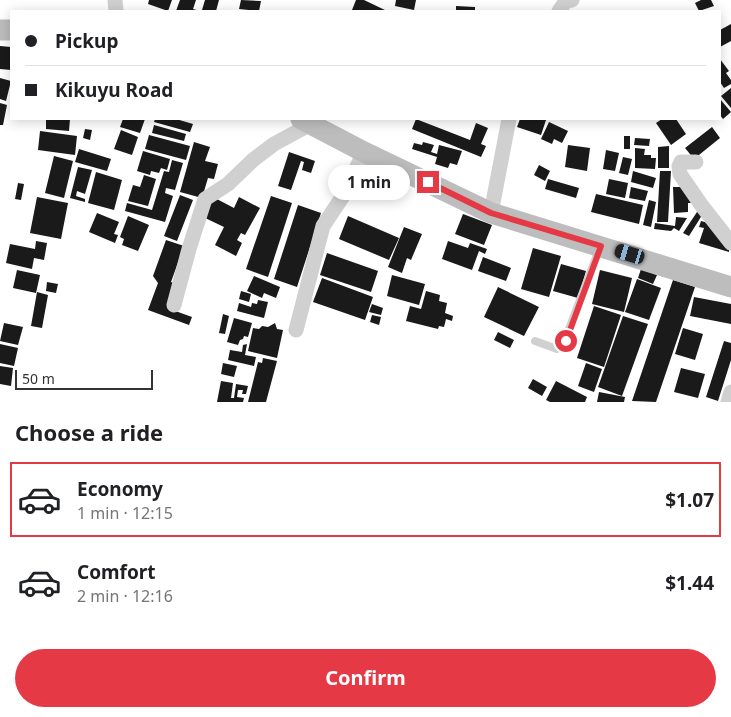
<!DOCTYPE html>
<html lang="en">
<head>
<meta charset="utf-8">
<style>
	:root { --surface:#fff; --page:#f6f6f6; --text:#202124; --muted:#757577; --line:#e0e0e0; --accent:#e63946 }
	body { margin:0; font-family:"Noto Sans",sans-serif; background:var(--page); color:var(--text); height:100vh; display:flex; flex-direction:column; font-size:19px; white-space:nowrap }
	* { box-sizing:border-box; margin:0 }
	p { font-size:16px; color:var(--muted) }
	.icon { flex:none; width:28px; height:28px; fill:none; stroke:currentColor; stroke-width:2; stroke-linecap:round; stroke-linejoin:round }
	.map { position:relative; height:402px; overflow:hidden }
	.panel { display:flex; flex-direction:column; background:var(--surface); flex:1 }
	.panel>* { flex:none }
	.banner { position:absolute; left:10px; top:10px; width:711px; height:110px; border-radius:0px; box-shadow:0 2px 12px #0003; display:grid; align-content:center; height:110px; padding:0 15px; background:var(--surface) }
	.scale { position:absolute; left:15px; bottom:12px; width:138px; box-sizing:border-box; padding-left:5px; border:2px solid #333; border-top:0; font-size:14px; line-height:18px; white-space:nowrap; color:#333; -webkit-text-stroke:4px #fff; paint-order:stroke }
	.end { position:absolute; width:22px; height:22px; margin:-11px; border:6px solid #e63946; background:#fff; box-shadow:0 0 0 2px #fff }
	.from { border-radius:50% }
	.bubble { position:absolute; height:35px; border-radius:18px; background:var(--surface); box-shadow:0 2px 12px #0003; font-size:16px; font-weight:700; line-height:35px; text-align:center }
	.car { position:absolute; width:15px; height:30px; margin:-15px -8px; border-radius:6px; box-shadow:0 0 4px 1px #0007; background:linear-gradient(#222 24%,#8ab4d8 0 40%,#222 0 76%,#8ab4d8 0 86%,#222 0) }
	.banner b { display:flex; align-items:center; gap:18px; height:48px; font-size:19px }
	.banner b+b { border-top:1px solid var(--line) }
	.banner i { width:12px; height:12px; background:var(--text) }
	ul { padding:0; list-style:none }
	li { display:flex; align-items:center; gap:15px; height:75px; margin:0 10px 8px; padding:0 5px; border:2px solid transparent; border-radius:0px }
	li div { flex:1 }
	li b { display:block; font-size:19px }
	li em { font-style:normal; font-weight:700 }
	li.on { border-color:var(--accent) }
	li>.icon { width:45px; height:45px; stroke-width:1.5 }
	h2 { padding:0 15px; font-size:22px; line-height:60px }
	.cta { display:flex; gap:10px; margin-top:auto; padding:10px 15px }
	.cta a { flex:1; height:58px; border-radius:30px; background:var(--accent); color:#fff; font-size:20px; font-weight:700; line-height:58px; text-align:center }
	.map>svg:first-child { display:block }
	.building { fill:#1a1a1a }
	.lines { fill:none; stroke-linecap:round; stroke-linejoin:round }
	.service { stroke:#d0d0d0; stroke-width:8 }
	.minor { stroke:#d0d0d0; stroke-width:15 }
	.secondary { stroke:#bdbdbd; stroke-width:21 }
	.route { stroke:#e63946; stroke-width:6 }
</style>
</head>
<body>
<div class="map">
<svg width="731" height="402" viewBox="0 0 731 402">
	<rect width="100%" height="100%" fill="#fff"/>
	<path class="building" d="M 149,0 L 172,0 L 168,11 L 148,4 Z
		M 180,0 L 196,0 L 193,9 L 200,11 L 176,11 Z
		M 205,0 L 219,0 L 216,11 L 202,10 Z
		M 241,0 L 261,1 L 259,11 L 239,9 Z
		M 356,0 L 364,0 L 387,11 L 355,11 L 352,10 Z
		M 396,0 L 416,0 L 414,10 L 395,6 Z
		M 701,0 L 711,0 L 714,6 L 699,11 L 695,3 Z
		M 456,6 L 475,7 L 475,11 L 456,11 Z
		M 731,24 L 731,41 L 720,47 L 720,30 Z
		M 0,46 L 11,47 L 11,70 L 0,69 Z
		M 720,59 L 729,71 L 726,73 L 731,80 L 731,84 L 724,88 L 720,82 L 721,73 Z
		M 0,78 L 11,81 L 6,101 L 0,99 Z
		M 731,88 L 731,108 L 721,96 Z
		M 720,99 L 731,112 L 723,119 L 720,115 Z
		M 0,103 L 7,105 L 3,125 L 0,125 Z
		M 46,119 L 70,119 L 69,131 L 46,129 Z
		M 123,119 L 145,119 L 140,133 L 120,127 Z
		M 155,119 L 176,119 L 193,124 L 190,132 L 154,122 Z
		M 416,119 L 470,140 L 476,123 L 488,128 L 481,144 L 486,146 L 481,157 L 412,129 Z
		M 520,119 L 546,120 L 541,135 L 517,127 Z
		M 662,119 L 676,119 L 686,134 L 671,145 L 656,123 Z
		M 549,122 L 568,131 L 562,143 L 554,139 L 552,144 L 541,139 Z
		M 154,125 L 186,134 L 184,141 L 152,133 Z
		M 712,127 L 720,138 L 694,159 L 685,148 Z
		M 85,129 L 92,130 L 90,140 L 83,138 Z
		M 121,130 L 138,137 L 132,155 L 114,149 Z
		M 40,131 L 77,136 L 75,155 L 38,150 Z
		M 149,135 L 190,146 L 186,160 L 145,149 Z
		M 624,136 L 630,136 L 630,149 L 624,149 Z
		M 635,138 L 650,139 L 649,146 L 634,145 Z
		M 194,142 L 210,147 L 205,161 L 218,164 L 214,179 L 208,178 L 202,198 L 180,192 Z
		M 423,142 L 434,145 L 431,152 L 437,154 L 439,145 L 462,151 L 457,165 L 450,163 L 448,168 L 435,164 L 437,157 L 412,149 L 414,143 L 422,145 Z
		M 568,145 L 590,148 L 587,171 L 565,167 Z
		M 669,146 L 669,168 L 658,168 L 658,147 Z
		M 635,148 L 645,149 L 644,155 L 651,155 L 651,158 L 656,158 L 655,169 L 635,168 Z
		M 79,149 L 111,159 L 107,171 L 75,162 Z
		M 606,150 L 619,153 L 615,171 L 603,169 Z
		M 143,151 L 170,159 L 167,170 L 161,168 L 159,173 L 151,171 L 150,175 L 137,171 Z
		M 289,152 L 315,161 L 311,173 L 302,170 L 304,162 L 301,161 L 291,190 L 278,186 Z
		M 54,156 L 73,161 L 64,198 L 45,193 Z
		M 623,157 L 632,159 L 628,175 L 619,173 Z
		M 172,160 L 183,163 L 175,190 L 166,188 L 165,193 L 173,196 L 165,222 L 125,211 L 127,203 L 152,210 L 164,171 L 169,172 Z
		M 539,165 L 550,171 L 545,181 L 534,175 Z
		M 78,167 L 92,170 L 85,194 L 77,191 L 76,196 L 85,199 L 85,202 L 70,198 Z
		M 633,171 L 656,178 L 653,188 L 631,182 Z
		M 660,171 L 671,171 L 668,222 L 657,222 Z
		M 96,172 L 122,180 L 114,210 L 88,203 Z
		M 144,175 L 156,179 L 148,206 L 128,201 L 133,185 L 140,187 Z
		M 548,179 L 579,188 L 576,198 L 545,189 Z
		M 609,179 L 628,183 L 625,198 L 606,194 Z
		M 18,183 L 24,184 L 21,200 L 15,199 Z
		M 631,187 L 648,191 L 645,201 L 629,198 Z
		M 673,187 L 686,187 L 691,203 L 688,203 L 688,212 L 674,213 Z
		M 596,194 L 643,205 L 639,224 L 591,212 Z
		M 180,195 L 193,200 L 177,241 L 164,236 Z
		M 271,196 L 292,203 L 268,277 L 246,269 Z
		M 37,197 L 68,203 L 61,239 L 30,233 Z
		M 213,197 L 234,208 L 239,197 L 260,208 L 245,235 L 241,233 L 237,240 L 242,243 L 236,256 L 215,245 L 224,227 L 203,217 Z
		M 649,200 L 656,202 L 651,227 L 643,225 Z
		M 298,205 L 321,213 L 297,287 L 274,279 Z
		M 699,209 L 704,212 L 689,236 L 683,233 Z
		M 97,213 L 119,222 L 114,234 L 118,235 L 115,243 L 89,232 Z
		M 463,214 L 492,225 L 484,245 L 455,234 Z
		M 128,216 L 149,225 L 138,251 L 122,245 L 124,239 L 120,237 Z
		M 348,216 L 399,238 L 389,260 L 339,239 Z
		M 676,217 L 687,218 L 679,231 L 674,228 L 671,231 L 654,229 L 655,223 L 675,226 Z
		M 701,221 L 712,224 L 729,246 L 729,252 L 699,243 L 704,228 L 699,227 Z
		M 404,227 L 422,234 L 411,260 L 407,258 L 402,273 L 388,267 Z
		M 166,240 L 184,246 L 171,282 L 176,284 L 167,308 L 192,317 L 189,325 L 148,310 L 158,283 L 153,276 Z
		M 36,241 L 47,243 L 44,260 L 34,258 L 32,269 L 6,263 L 10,244 L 35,249 Z
		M 448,241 L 468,248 L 470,243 L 487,249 L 485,254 L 479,251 L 472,270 L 442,259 Z
		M 533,248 L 561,256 L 549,297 L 521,289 Z
		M 327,253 L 378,271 L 371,292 L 320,275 Z
		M 483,257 L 511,268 L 506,281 L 478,271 Z
		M 561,264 L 586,271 L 578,298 L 553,291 Z
		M 641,269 L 657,275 L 653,284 L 638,278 Z
		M 17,270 L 40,275 L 36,293 L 13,288 Z
		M 600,270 L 632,278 L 624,312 L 592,304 Z
		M 392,275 L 425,284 L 419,305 L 387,296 Z
		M 254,276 L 280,287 L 276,298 L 264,293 L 262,298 L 247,291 Z
		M 322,278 L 373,297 L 365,320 L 313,302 Z
		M 637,279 L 661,288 L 649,320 L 625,312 Z
		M 673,280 L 695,287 L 656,402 L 632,401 Z
		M 47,282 L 58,284 L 56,293 L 46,291 Z
		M 498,287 L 539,307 L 524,336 L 484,317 Z
		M 241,291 L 251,294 L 249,302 L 239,299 Z
		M 426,291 L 440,295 L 439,301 L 447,303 L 445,313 L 453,316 L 452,321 L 446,319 L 444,327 L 439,326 L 438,329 L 406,321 L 410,306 L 421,309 Z
		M 37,292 L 48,295 L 42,328 L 31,326 Z
		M 694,297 L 731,304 L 731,324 L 690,316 Z
		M 258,300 L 268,302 L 264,318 L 237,311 L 239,303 L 251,307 L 252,303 L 257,304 Z
		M 372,304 L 383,308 L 381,315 L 369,312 Z
		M 594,306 L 621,315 L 604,367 L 577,358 Z
		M 223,314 L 229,316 L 225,334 L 219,333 Z
		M 372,315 L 381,317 L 379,325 L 370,322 Z
		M 623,316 L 648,324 L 622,396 L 598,387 Z
		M 234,318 L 252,323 L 248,337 L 244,336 L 243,339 L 240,340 L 238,345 L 227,342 Z
		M 4,323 L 23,327 L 18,345 L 0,341 Z
		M 275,323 L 277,329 L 283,330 L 277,358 L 248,351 L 253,328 L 259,329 L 262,326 L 268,327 Z
		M 683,328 L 703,334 L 695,360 L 675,354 Z
		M 498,332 L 514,340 L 510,348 L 494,340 Z
		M 724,341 L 731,343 L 731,360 L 718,401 L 706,397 Z
		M 0,344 L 18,348 L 14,366 L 0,363 Z
		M 247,344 L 245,355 L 256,357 L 254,366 L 228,360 L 230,350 L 242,352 L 243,345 Z
		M 263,358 L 277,361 L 266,402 L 248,402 L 258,362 L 262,363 Z
		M 223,363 L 237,366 L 234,377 L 221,374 Z
		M 586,363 L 602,369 L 594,392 L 578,386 Z
		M 0,366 L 13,368 L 11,386 L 0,384 Z
		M 681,368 L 705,374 L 698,398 L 674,392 Z
		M 533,379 L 547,387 L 542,396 L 528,388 Z
		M 221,381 L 233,383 L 231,398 L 234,398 L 236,384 L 248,386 L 246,394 L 242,394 L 243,390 L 238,390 L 237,397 L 244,398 L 243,402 L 217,402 Z
		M 556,381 L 587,397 L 585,402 L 550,402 L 546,400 Z
		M 599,392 L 625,397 L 624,402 L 597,402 Z"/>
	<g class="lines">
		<path class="service" d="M 535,341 L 557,349 L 563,345 L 600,247"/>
		<path class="minor" d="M 115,0 L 116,11
			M 559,11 L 566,1 L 572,0
			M 696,162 L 681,162 L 679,166 L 680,174 L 702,206 L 731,243
			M 491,213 L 509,119
			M 174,305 L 189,249 L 205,199 L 228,184 L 253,160 L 274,144 L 311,124
			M 296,330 L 323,226 L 343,196 L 364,152
			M 728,402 L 731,392"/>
		<path class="secondary" d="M 0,30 L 11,30
			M 301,119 L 364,152 L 491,213 L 731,287"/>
	</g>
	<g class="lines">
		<path class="route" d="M 428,182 L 491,213 L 601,246 L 566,341"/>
	</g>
</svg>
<div class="scale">50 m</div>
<i class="end from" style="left:566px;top:341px"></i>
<i class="end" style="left:428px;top:182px"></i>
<div class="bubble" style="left:328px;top:165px;width:82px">1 min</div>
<i class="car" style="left:630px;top:254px;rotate:287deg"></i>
<div class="banner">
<b><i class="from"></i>Pickup</b>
<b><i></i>Kikuyu Road</b>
</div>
</div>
<section class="panel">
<h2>Choose a ride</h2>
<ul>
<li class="on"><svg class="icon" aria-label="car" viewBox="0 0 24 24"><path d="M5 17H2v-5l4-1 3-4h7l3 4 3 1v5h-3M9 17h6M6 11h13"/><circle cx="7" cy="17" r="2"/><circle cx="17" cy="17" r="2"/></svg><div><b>Economy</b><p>1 min · 12:15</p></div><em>$1.07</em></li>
<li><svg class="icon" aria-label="car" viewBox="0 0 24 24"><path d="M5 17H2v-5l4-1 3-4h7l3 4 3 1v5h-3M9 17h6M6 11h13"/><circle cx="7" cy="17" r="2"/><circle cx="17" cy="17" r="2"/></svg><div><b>Comfort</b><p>2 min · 12:16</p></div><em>$1.44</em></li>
</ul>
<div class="cta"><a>Confirm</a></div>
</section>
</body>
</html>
